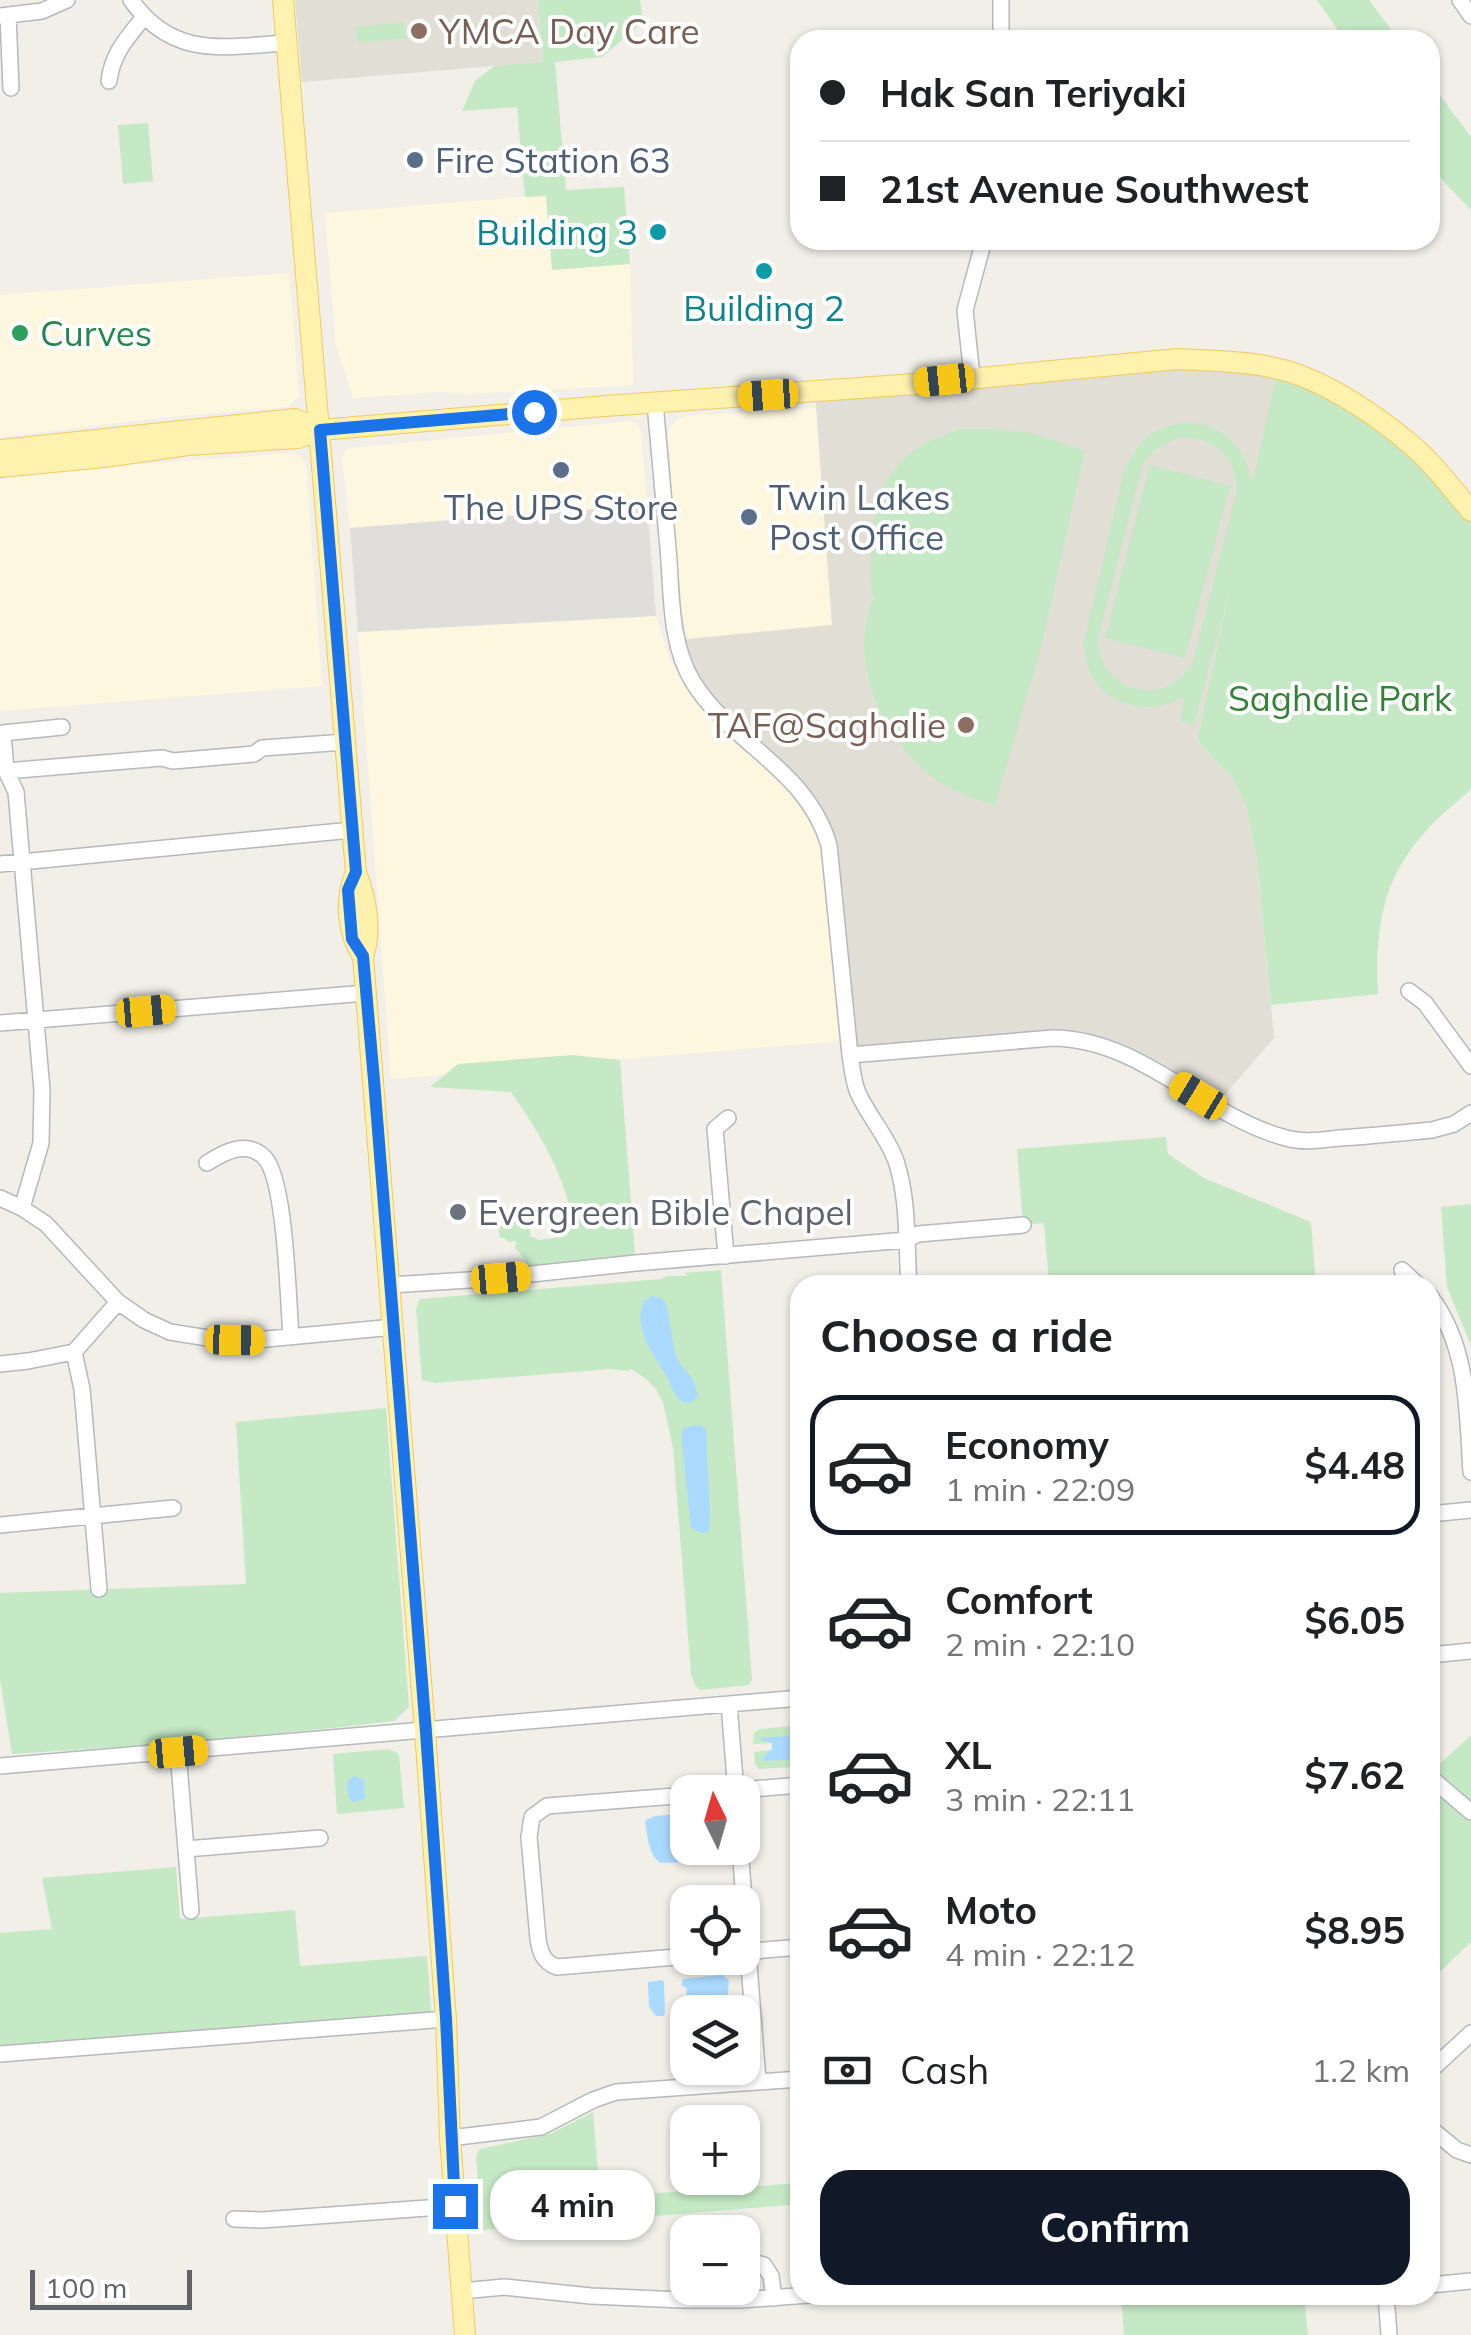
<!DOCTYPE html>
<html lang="en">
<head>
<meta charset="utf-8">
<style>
	:root { --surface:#fff; --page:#f6f6f6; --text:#202124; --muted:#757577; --line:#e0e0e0; --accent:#111827 }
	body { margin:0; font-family:Mulish,sans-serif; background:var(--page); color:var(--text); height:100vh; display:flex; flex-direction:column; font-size:38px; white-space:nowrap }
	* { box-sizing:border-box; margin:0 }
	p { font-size:32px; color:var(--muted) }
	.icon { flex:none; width:55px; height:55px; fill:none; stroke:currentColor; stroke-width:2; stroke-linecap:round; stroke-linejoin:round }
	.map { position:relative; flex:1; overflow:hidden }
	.sheet { position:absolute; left:790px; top:1275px; width:650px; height:1030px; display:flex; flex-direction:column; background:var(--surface); border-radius:30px; box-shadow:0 2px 8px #0004 }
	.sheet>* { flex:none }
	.guide { position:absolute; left:790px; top:30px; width:650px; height:220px; border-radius:30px; box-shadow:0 2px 8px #0004; display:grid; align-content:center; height:220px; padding:0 30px; background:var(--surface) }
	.needle { width:65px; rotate:355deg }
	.controls { position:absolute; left:670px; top:1775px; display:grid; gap:20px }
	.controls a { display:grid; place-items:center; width:90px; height:90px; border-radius:20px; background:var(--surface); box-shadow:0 2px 8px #0004; font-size:50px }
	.scale { position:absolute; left:30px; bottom:25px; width:162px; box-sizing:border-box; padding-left:10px; border:5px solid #5f6368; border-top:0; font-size:28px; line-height:35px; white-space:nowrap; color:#5f6368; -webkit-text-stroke:8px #fff; paint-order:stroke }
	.end { position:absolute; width:45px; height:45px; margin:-22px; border:12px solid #1a73e8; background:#fff; box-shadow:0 0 0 5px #fff }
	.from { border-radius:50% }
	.bubble { position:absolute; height:70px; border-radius:30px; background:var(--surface); box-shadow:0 2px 8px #0004; font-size:32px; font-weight:700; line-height:70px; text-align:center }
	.car { position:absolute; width:30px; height:60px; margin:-30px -15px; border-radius:12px; box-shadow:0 0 8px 2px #0007; background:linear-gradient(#f5c518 24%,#345 0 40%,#f5c518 0 76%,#345 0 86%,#f5c518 0) }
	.guide b { display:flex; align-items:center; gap:35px; height:95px; font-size:38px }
	.guide b+b { border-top:2px solid var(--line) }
	.guide i { width:25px; height:25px; background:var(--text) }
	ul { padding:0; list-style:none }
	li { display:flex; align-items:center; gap:30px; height:140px; margin:0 20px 15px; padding:0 10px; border:5px solid transparent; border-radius:30px }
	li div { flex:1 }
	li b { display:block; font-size:38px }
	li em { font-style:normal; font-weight:700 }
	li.current { border-color:var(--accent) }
	li>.icon { width:90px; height:90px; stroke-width:1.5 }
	h2 { padding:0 30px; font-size:45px; line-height:120px }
	.pay { display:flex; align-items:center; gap:25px; height:110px; padding:0 30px; font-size:38px }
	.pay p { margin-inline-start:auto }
	.primary-button { display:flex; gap:20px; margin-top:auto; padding:20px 30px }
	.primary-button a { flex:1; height:115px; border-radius:30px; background:var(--accent); color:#fff; font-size:40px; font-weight:700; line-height:115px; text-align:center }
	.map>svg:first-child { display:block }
	.commercial { fill:#fef7e0 }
	.industrial { fill:#e0deda }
	.education { fill:#e1ded6 }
	.green { fill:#c5e8c5; fill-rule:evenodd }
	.water { fill:#aadaff }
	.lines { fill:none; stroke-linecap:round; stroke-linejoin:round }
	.minor-casing { stroke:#b5b8bc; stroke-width:18 }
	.major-casing { stroke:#f2c960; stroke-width:22 }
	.minor { stroke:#fff; stroke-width:15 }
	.major { stroke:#fff2af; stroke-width:20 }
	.route { stroke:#1a73e8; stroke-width:12 }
	.education-dot { fill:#8d6e63; stroke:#fff; stroke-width:4 }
	.service-dot { fill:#5c6f8a; stroke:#fff; stroke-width:4 }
	.culture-dot { fill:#0f9aa8; stroke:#fff; stroke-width:4 }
	.leisure-dot { fill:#2e9e5b; stroke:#fff; stroke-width:4 }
	.worship-dot { fill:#6b7280; stroke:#fff; stroke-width:4 }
	.labels { text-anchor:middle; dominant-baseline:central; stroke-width:8; stroke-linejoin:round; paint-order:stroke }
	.education-label { font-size:35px; fill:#785e54; stroke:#fff; text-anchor:start }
	.service-label { font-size:35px; fill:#4e5e75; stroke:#fff; text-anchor:start }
	.culture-label { font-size:35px; fill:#0d838f; stroke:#fff; text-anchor:end }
	.leisure-label { font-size:35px; fill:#27864d; stroke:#fff; text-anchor:start }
	.park-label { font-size:35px; fill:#348238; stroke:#fff }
	.worship-label { font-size:35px; fill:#5b616d; stroke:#fff; text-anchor:start }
</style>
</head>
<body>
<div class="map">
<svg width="1471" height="2335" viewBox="0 0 1471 2335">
	<rect width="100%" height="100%" fill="#f1efe8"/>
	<path class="commercial" d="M 546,195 L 552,270 L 630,264 L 633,385 L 467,394 L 440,392 L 353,398 L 336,346 L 325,213 Z
		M 289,273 L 299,396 L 288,407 L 177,416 L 0,437 L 0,295 Z
		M 816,408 L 832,625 L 688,639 L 682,611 L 668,435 L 670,427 L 676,420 L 684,416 Z
		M 631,421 L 637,424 L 641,430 L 647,505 L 350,528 L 342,457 L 346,450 L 351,448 Z
		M 292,453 L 299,455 L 306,464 L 322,686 L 0,711 L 0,477 L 47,471 Z
		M 656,616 L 669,658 L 691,696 L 711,717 L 794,790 L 814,819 L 824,852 L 839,1041 L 391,1079 L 358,632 Z"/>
	<path class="industrial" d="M 647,505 L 656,616 L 358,632 L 350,528 Z"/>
	<path class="education" d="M 295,0 L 538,0 L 543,62 L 302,82 Z
		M 1178,359 L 1278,369 L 1197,740 L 1233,779 L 1247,809 L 1257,861 L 1274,1038 L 1216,1105 L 1080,1040 L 850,1055 L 824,827 L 716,711 L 678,644 L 688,639 L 832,625 L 815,392 Z"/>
	<path class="green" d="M 538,0 L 640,0 L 643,22 L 602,57 L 555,62 L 566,190 L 624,187 L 630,264 L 552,270 L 546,196 L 525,197 L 517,107 L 462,111 L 475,81 L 494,66 L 543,62 Z
		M 1317,0 L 1369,0 L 1399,40 L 1345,40 Z
		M 405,22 L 407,38 L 358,43 L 356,27 Z
		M 1430,82 L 1471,137 L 1471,210 L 1445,183 L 1430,162 Z
		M 148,123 L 153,181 L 123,184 L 118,125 Z
		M 1278,369 L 1359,406 L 1471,511 L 1471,789 C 1456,803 1439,816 1425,832 C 1381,881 1375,931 1378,994 L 1271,1005 L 1257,861 L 1247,809 L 1233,779 L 1197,740 L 1230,589 L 1194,725 L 1180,721 L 1185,696 C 1154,715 1112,710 1092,676 C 1087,667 1086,655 1083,645 L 1124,471 C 1131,458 1139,441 1153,433 C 1199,406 1246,435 1252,484 ZM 1177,438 C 1211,434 1236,456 1237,490 L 1193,662 C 1165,710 1100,694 1098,638 L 1142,466 L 1153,451 Z
		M 959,429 L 996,429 L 1032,433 L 1085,451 L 1043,640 L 995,806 C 981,800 965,796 951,789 C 888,754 843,665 875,596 L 871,594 C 869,545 870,480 916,449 C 928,440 945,436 959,429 Z
		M 1150,465 L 1230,486 L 1185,658 L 1105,638 Z
		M 572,1055 L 620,1060 L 635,1255 L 599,1262 L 528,1268 L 525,1260 L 515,1248 L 516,1241 L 508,1242 L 505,1238 L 500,1238 L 498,1227 L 504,1225 C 505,1217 506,1211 515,1208 C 528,1211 531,1224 530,1236 L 539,1240 L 555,1238 L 557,1234 L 562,1235 L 563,1233 L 574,1228 C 567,1179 540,1133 511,1092 L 430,1087 L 458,1064 Z
		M 1166,1137 L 1168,1154 L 1204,1178 L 1311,1222 L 1316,1285 L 1049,1285 L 1044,1223 L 1023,1225 L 1017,1149 Z
		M 1471,1204 L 1471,1343 L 1470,1343 L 1447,1287 L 1441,1207 Z
		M 721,1270 L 752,1679 L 749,1685 L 700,1690 L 695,1685 L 691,1674 L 673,1448 L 663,1402 L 656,1389 L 645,1378 L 631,1369 L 628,1371 L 610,1369 L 435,1383 L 422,1380 L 416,1309 L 420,1299 L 661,1279 L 668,1276 L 688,1276 L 684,1273 Z
		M 386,1408 L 409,1707 L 394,1721 L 342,1727 L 165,1744 L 12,1754 L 0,1679 L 0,1593 L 246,1584 L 236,1422 Z
		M 794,1726 L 800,1727 L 800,1767 L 759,1769 L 755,1764 L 754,1752 L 772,1750 L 772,1743 L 753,1744 L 754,1733 L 760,1729 Z
		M 1471,1735 L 1471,1942 L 1430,1981 L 1430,1773 Z
		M 387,1749 L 396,1752 L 399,1755 L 404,1808 L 337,1814 L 333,1754 Z
		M 176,1867 L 180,1919 L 295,1910 L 300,1966 L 427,1956 L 432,2020 L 0,2054 L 0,1933 L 52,1929 L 42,1878 Z
		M 593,2112 L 600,2197 L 800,2183 L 800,2204 L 472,2231 L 473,2217 L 480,2210 L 476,2156 L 480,2149 L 550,2134 Z
		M 1121,2295 L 1304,2295 L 1308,2335 L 1124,2335 Z"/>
	<path class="water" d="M 653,1296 L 661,1298 L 666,1303 L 675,1353 L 681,1365 L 694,1381 L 698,1397 C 692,1401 691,1405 683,1402 C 674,1398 671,1383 666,1375 C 653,1354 632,1326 644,1301 Z
		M 700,1425 L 706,1429 L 710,1518 L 709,1531 L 704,1534 L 691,1528 L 681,1434 L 685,1427 Z
		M 797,1735 L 799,1759 L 764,1761 L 763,1757 L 772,1749 L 772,1743 L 761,1740 L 761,1738 Z
		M 354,1776 L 364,1779 L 365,1799 L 353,1802 L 348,1797 L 347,1782 Z
		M 687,1813 L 688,1848 L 717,1848 L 716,1856 L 711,1861 L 661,1863 C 648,1855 648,1837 645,1823 L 646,1820 L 655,1816 Z
		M 722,1975 L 729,1980 L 727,2005 L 724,2007 L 684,2010 L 681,2008 L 682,1998 L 686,1997 L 687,1988 L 681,1985 L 683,1979 Z
		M 662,1980 L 664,1982 L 665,2013 L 664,2016 L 656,2016 L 649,2007 L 648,1982 Z"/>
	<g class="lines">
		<defs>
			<path id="minor" d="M 131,0 C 173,59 223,47 286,43
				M 1460,0 L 1471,16
				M 8,15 L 11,88
				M 0,16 L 42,11 L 67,0
				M 1001,40 L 1001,0
				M 109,81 C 112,54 127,38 144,17
				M 972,377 L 965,310 L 984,240
				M 655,403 C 659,451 664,500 668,548 C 672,592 669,643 693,682 C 732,745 806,768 829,845 L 850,1055 C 852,1067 853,1081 858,1093 C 869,1117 887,1136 896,1161 C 909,1200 906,1245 909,1285
				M 6,771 L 162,758 L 173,761 L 254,754 L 262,748 L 345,742
				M 0,864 L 352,830
				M 1409,991 L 1425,1003 L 1471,1066
				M 0,1023 L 366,993
				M 850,1055 L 1053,1038 C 1142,1039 1203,1116 1286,1138 C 1303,1143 1322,1140 1340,1138 C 1371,1136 1401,1133 1432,1130 L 1454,1124 L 1471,1113
				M 207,1163 C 224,1152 246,1140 264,1157 C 286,1178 288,1302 291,1336
				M 0,1198 L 22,1208 L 46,1224 L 118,1302
				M 22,1208 L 41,1143 L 42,1090 L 16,792 L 6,771 L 3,733 L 62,727
				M 726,1256 L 715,1129 L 728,1118
				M 1402,1270 L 1418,1285
				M 390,1285 L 485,1279 L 636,1263 L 906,1240 L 918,1234 L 1023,1225
				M 1430,1296 C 1469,1347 1467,1411 1471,1472
				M 74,1352 L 82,1389 L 99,1589
				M 0,1364 L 28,1361 L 74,1352 L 118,1302 L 144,1320 L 170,1332 L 214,1339 L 256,1340 L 394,1327
				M 1430,1514 L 1471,1510
				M 0,1525 L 173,1508
				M 1430,1655 L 1471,1651
				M 729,1704 L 736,1792
				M 178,1752 L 191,1911
				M 0,1766 L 800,1698
				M 1430,1777 L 1471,1812
				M 716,1792 L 800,1785
				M 688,1795 L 547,1806 L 532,1817 L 529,1837 L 538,1939 C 540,1952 543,1962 557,1967 L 688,1956
				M 740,1848 L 758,2081
				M 186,1849 L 320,1838
				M 742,1952 L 800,1947
				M 0,2054 L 446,2019
				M 1430,2071 L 1471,2033
				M 1430,2128 L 1457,2150 L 1471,2155
				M 450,2138 L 541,2127 L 593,2100 L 616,2092 L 800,2079
				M 234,2219 L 262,2220 L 455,2206
				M 742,2270 L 752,2262 L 764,2265 L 771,2276 L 774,2298
				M 1430,2285 L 1471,2281
				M 462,2291 L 504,2287 L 591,2296 L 682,2300 L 741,2300 L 809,2295
				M 1386,2295 L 1389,2335"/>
			<path id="major" d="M 283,0 L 356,872
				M 0,450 L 295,419 L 320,430
				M 0,467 L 104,457 L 188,445 L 298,438 L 320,430 L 605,406 L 915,384 L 1178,359 C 1219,361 1263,361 1302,376 C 1342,392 1381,419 1414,447 C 1435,465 1453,490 1471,511
				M 363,957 C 347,931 344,900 356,872 C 366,898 372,930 363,957 L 425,1731 L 446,2019 L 450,2138 L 465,2335"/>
		</defs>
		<use href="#minor" class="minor-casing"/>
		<use href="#major" class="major-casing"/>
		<use href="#minor" class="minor"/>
		<use href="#major" class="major"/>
	</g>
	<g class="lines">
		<path class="route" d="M 455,2206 L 446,2018 L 426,1732 L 374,1080 L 363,956 L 352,939 L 348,890 L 356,872 L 320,430 L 534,412"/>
	</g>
	<g class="education-dot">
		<circle cx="419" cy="31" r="10"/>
		<circle cx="966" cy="725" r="10"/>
	</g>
	<g class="service-dot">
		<circle cx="415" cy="160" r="10"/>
		<circle cx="561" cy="470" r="10"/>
		<circle cx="749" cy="517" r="10"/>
	</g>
	<g class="culture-dot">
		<circle cx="658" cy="232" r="10"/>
		<circle cx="764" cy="271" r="10"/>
	</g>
	<circle class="leisure-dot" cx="20" cy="333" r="10"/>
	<circle class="worship-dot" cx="458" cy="1212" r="10"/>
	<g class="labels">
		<g class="education-label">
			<text x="439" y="31">YMCA Day Care</text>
			<text x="946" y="725" text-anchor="end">TAF@Saghalie</text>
		</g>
		<g class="service-label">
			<text x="435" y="160">Fire Station 63</text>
			<text x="769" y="497">Twin Lakes<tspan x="769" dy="40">Post Office</tspan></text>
			<text x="561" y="507" text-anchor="middle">The UPS Store</text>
		</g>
		<g class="culture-label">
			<text x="638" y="232">Building 3</text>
			<text x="764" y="308" text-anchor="middle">Building 2</text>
		</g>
		<g class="leisure-label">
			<text x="40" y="333">Curves</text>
		</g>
		<g class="park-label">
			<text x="1340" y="698">Saghalie Park</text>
		</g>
		<g class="worship-label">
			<text x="478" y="1212">Evergreen Bible Chapel</text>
		</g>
	</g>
</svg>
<div class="controls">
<a><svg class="needle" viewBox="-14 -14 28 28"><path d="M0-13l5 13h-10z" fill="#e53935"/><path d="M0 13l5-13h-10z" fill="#757577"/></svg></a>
<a><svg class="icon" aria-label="locate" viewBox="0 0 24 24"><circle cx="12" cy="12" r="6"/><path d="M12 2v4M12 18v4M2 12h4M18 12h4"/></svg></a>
<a><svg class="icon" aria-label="layers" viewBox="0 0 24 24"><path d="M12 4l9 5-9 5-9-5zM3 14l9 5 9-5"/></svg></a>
<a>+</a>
<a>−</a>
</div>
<div class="scale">100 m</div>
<i class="end from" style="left:534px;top:412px"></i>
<i class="end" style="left:455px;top:2206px"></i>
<div class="bubble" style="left:490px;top:2170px;width:165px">4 min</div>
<i class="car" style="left:944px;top:380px;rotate:264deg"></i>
<i class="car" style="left:768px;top:395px;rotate:266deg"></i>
<i class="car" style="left:146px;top:1011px;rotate:85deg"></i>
<i class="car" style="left:1198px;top:1096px;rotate:301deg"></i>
<i class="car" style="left:501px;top:1278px;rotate:85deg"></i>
<i class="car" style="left:235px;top:1340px;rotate:91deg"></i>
<i class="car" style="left:178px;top:1752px;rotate:85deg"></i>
<div class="guide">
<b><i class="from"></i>Hak San Teriyaki</b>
<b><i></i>21st Avenue Southwest</b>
</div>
<section class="sheet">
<h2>Choose a ride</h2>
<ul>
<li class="current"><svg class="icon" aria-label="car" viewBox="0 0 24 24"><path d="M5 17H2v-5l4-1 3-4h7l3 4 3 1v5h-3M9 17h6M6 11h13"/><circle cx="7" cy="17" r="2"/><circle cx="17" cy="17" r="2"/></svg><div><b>Economy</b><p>1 min · 22:09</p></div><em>$4.48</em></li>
<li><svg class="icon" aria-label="car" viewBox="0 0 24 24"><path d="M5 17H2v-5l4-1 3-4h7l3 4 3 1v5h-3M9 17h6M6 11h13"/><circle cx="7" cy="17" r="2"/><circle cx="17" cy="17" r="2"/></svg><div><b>Comfort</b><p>2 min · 22:10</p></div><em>$6.05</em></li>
<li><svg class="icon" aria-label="car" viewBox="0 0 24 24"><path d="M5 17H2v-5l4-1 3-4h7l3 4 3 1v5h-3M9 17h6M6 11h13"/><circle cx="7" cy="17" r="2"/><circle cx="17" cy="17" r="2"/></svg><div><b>XL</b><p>3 min · 22:11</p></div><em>$7.62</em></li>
<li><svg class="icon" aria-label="car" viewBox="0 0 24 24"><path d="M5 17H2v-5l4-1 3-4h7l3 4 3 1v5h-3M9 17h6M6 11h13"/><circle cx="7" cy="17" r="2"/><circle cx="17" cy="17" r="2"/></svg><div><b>Moto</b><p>4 min · 22:12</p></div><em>$8.95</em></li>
</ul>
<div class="pay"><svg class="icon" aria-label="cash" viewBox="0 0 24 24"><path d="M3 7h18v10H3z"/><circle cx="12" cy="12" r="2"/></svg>Cash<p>1.2 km</p></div>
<div class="primary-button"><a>Confirm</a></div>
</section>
</div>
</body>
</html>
